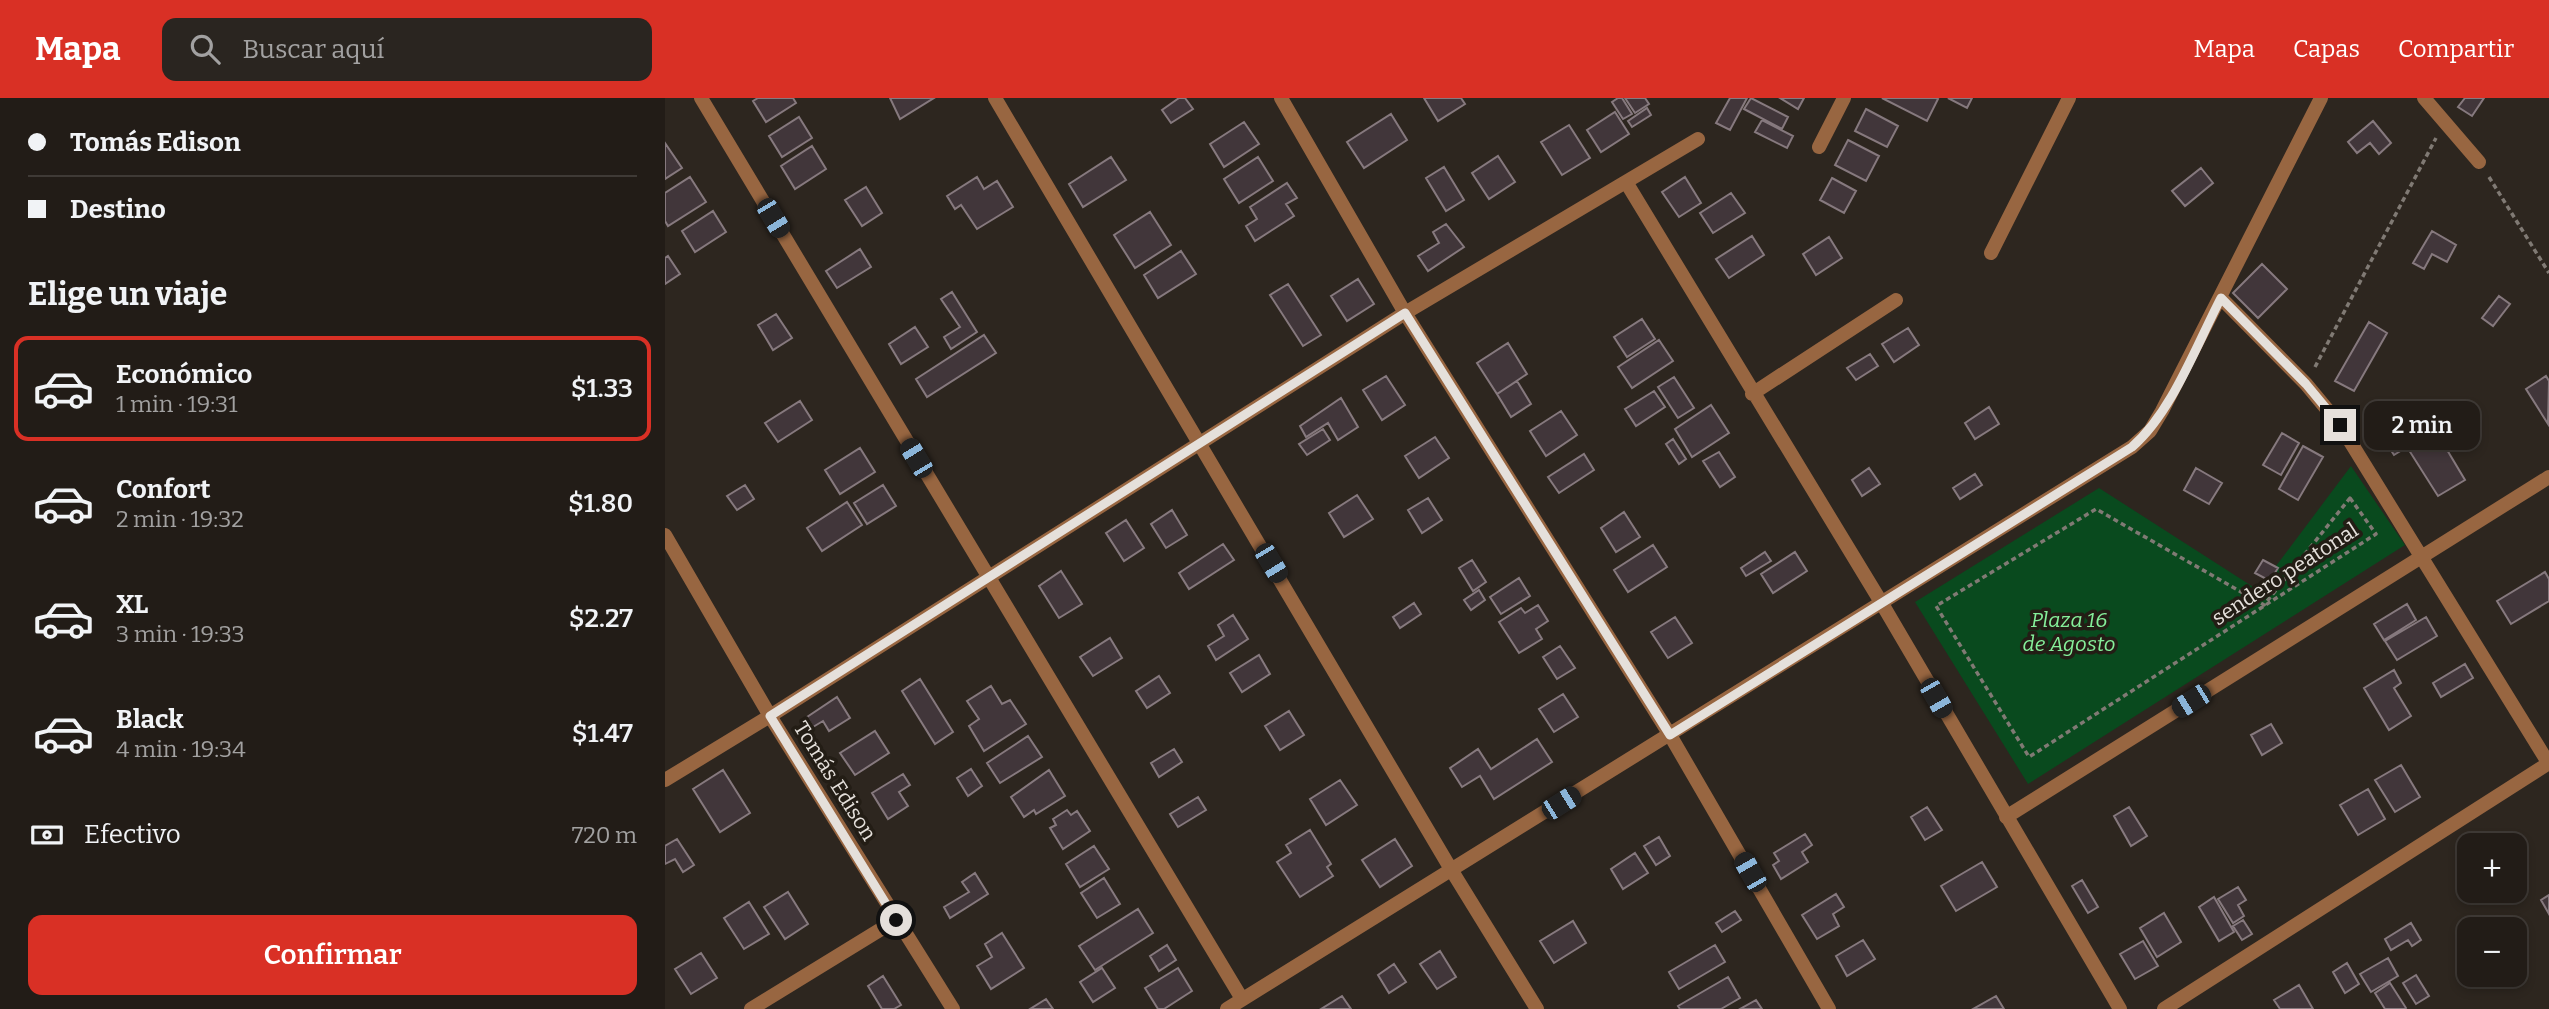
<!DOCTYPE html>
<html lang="es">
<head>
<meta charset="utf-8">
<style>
	:root { --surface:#221c17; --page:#2a2520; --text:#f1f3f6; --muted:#a2a1a1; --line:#3f3a36; --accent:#d93025 }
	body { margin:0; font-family:Bitter,serif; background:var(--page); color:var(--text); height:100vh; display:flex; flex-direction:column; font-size:26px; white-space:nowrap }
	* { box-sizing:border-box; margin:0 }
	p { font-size:23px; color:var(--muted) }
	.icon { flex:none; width:38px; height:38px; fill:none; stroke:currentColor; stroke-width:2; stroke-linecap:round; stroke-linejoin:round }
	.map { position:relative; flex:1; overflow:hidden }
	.panel { display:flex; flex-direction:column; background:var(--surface); width:665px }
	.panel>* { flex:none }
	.banner { display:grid; align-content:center; height:154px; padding:0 28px; background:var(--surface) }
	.controls { position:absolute; left:1792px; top:735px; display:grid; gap:14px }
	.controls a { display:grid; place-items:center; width:70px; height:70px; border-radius:14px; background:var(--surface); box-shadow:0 4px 10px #0003,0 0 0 2px var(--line); font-size:35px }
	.end { position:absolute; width:32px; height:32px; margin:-16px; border:9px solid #e5e0db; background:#111; box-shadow:0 0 0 4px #111 }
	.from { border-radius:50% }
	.bubble { position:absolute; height:49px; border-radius:14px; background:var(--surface); box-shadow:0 4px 10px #0003,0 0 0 2px var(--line); font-size:23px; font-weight:600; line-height:49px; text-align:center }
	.car { position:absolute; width:21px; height:42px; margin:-21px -10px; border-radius:9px; box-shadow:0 0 5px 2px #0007; background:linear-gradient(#222 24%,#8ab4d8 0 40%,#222 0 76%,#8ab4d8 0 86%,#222 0) }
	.banner b { display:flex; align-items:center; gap:24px; height:66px; font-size:26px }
	.banner b+b { border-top:2px solid var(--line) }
	.banner i { width:18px; height:18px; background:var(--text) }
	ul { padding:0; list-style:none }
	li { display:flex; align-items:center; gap:21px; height:105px; margin:0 14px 10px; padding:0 14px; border:4px solid transparent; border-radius:14px }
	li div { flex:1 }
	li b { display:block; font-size:26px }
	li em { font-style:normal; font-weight:600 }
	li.selected { border-color:var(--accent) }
	li>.icon { width:63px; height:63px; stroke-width:1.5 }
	h2 { padding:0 28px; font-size:32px; line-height:84px }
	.pay { display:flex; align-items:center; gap:18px; height:77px; padding:0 28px; font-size:26px }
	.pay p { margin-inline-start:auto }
	.button { display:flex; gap:14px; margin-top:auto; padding:14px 28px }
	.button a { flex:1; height:80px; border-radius:14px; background:var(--accent); color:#fff; font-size:28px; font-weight:600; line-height:80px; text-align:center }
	header { display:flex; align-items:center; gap:42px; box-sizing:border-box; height:98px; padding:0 35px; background:var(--accent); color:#fff }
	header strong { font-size:33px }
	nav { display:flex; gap:38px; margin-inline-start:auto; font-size:24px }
	.search { width:490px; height:63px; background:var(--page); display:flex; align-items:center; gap:18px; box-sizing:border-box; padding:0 24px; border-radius:14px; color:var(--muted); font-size:26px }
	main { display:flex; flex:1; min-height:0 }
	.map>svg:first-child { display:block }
	.green { fill:#094a1e }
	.building { fill:#41363a; stroke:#86797e; stroke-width:2 }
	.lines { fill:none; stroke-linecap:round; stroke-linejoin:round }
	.path { stroke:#807a74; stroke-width:3.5; stroke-dasharray:5 3.5; stroke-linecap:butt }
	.street { stroke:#986641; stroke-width:14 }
	.route { stroke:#e5e0db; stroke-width:9 }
	.labels { text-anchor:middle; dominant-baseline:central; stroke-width:7; stroke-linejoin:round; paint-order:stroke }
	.street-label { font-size:21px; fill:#e5e0db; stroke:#231d15 }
	.park-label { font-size:21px; font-style:italic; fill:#85ef9a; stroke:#231d15 }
</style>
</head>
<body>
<header>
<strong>Mapa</strong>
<div class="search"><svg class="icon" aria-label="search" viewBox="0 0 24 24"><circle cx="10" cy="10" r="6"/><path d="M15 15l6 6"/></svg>Buscar aquí</div>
<nav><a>Mapa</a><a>Capas</a><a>Compartir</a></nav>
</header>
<main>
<section class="panel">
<div class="banner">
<b><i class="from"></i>Tomás Edison</b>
<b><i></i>Destino</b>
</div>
<h2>Elige un viaje</h2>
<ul>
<li class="selected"><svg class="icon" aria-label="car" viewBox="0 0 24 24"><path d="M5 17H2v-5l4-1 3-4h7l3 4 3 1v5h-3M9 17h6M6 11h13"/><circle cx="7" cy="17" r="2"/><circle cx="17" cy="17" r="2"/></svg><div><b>Económico</b><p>1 min · 19:31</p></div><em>$1.33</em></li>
<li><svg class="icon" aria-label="car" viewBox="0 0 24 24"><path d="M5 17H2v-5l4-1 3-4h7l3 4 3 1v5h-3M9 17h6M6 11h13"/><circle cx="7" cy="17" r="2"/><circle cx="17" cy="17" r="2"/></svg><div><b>Confort</b><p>2 min · 19:32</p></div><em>$1.80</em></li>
<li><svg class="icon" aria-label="car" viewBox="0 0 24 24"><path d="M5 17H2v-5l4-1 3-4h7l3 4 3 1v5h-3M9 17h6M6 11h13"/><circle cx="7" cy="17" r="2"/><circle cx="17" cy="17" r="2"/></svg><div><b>XL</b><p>3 min · 19:33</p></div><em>$2.27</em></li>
<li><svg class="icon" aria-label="car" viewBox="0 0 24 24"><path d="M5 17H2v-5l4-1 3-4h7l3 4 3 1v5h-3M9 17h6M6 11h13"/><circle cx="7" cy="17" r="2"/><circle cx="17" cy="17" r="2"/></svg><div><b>Black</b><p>4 min · 19:34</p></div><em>$1.47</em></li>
</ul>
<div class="pay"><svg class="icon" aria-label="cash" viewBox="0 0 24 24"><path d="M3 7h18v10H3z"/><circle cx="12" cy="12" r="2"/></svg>Efectivo<p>720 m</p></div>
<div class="button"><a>Confirmar</a></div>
</section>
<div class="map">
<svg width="1884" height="911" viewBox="0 0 1884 911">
	<rect width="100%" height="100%" fill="#2d261f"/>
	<path class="green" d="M 1686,368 L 1740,447 L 1363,686 L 1250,504 L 1434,390 L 1593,492 Z"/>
	<path class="building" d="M 93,0 L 128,0 L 131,5 L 101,24 L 88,3 Z
		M 225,0 L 269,0 L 235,21 Z
		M 514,0 L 520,0 L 528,11 L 506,25 L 497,12 Z
		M 759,0 L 796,0 L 800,6 L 773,23 Z
		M 953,0 L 957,0 L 967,16 L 958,21 L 947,4 Z
		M 960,0 L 980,0 L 984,6 L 970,15 Z
		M 1065,0 L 1082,0 L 1065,32 L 1051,25 Z
		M 1086,0 L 1123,19 L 1117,31 L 1079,11 Z
		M 1115,0 L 1139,0 L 1133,11 Z
		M 1217,0 L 1271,0 L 1273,1 L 1262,23 Z
		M 1283,0 L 1307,0 L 1302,10 Z
		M 1800,0 L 1819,0 L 1807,18 L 1793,9 Z
		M 982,10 L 986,17 L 967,29 L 963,23 Z
		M 1201,11 L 1233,28 L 1222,49 L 1190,33 Z
		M 950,14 L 964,36 L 936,54 L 922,32 Z
		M 726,16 L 742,42 L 699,70 L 682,44 Z
		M 134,19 L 147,40 L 117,59 L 104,38 Z
		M 1097,22 L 1128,38 L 1122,50 L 1090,34 Z
		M 1708,23 L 1726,45 L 1714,56 L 1705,45 L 1692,55 L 1683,44 Z
		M 579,24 L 594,46 L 559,69 L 545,46 Z
		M 904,27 L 925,60 L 897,77 L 876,44 Z
		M 1183,42 L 1214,58 L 1201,83 L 1170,67 Z
		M 0,45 L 17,70 L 0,81 Z
		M 147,48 L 161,71 L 130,91 L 116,68 Z
		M 833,58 L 850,84 L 824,101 L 807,75 Z
		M 446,59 L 461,82 L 418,109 L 404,86 Z
		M 593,59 L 608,83 L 574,105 L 559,81 Z
		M 779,69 L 799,102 L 781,113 L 761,80 Z
		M 1536,70 L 1548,85 L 1520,108 L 1507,93 Z
		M 25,79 L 41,104 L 3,128 L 0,123 L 0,95 Z
		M 312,79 L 319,91 L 332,83 L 348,109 L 312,131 L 296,107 L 290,111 L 282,98 Z
		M 1020,79 L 1036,105 L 1014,119 L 997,94 Z
		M 1167,80 L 1191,93 L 1179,115 L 1155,102 Z
		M 622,85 L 632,100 L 621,106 L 629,118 L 590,143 L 581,128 L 592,121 L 585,109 Z
		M 201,89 L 217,115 L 197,128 L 180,102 Z
		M 1066,95 L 1080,115 L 1048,135 L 1035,115 Z
		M 48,113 L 61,134 L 30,154 L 17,133 Z
		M 485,114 L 506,147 L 470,170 L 449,137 Z
		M 781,126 L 799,149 L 763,173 L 753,158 L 774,145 L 768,134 Z
		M 1767,133 L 1791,147 L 1782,164 L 1767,156 L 1759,171 L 1748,165 Z
		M 1087,138 L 1099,157 L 1064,180 L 1051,161 Z
		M 1164,139 L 1177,160 L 1151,177 L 1138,156 Z
		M 195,151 L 206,169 L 172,190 L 161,173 Z
		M 516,153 L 531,176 L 493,200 L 479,177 Z
		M 3,158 L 15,176 L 0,186 L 0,160 Z
		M 1597,166 L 1622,191 L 1593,220 L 1568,195 Z
		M 693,181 L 709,206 L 682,223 L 666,198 Z
		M 623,186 L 656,237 L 638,248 L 605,197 Z
		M 287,194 L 312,234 L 286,251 L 279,239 L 295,229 L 276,201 Z
		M 1834,198 L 1845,206 L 1828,228 L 1817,220 Z
		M 111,216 L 127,240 L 108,252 L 93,227 Z
		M 977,221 L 990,241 L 962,259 L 949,239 Z
		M 1704,224 L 1722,235 L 1689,293 L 1670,283 Z
		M 250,229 L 263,249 L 236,266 L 224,246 Z
		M 1243,230 L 1254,247 L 1229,264 L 1217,246 Z
		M 319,237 L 331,255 L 262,299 L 251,281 Z
		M 994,242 L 1008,263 L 967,290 L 953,269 Z
		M 843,245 L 862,276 L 832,296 L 812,265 Z
		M 1205,256 L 1213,268 L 1191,282 L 1182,270 Z
		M 721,278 L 740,307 L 717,322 L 698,292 Z
		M 1881,278 L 1884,283 L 1883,326 L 1861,291 Z
		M 1009,279 L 1029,310 L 1013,320 L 993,289 Z
		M 852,283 L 866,306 L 846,319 L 832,296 Z
		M 989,293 L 1000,309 L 971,328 L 960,311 Z
		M 676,300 L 693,329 L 673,342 L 663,325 L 641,339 L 635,328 Z
		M 135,303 L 147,322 L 113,344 L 100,325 Z
		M 1046,307 L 1064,335 L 1027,359 L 1010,331 Z
		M 1324,309 L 1334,326 L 1310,341 L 1300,325 Z
		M 896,313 L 912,337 L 881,358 L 865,333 Z
		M 1760,315 L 1800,382 L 1773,398 L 1742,349 L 1729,357 L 1718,340 Z
		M 658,331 L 665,342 L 642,357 L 634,346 Z
		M 1617,335 L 1634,345 L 1616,377 L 1598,367 Z
		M 770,339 L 784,360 L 754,380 L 740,358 Z
		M 1008,341 L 1021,361 L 1014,366 L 1001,346 Z
		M 1638,348 L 1658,359 L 1633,402 L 1614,391 Z
		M 195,350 L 210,374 L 175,396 L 160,372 Z
		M 1054,354 L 1070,379 L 1055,389 L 1038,363 Z
		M 919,356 L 929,372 L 894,395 L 883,379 Z
		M 1204,370 L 1215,386 L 1197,398 L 1187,382 Z
		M 1531,370 L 1557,385 L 1544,406 L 1519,392 Z
		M 1310,376 L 1317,387 L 1295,401 L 1288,390 Z
		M 80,387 L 89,401 L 72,412 L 62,398 Z
		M 218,387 L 231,408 L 202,426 L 189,405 Z
		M 692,397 L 708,421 L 679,439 L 664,415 Z
		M 763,400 L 777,422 L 757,435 L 743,412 Z
		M 182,404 L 197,427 L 157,453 L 142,430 Z
		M 507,412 L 522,437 L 501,450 L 486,426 Z
		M 959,414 L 975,439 L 951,454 L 936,430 Z
		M 461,422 L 479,450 L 459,463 L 441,435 Z
		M 558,446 L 569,462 L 524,491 L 514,475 Z
		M 988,447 L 1002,469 L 963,494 L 949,472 Z
		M 1100,454 L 1106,463 L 1081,478 L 1076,470 Z
		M 1130,454 L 1142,473 L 1108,495 L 1096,476 Z
		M 807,462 L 821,484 L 808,493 L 794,470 Z
		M 1598,462 L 1613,470 L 1605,483 L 1590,475 Z
		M 396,473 L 417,506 L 394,520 L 374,488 Z
		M 1880,474 L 1884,481 L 1884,503 L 1846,526 L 1832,503 Z
		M 854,480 L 865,498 L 836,516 L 825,499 Z
		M 814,492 L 820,502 L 806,512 L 799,502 Z
		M 749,505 L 756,516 L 735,530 L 728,519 Z
		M 1742,506 L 1751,522 L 1719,542 L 1709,526 Z
		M 873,507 L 883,523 L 871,531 L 877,541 L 854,555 L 834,524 L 856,510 L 860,515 Z
		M 568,517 L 583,541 L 551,562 L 543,548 L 559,538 L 553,527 Z
		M 1010,519 L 1027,545 L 1003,560 L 986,534 Z
		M 1761,519 L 1772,538 L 1732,562 L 1720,543 Z
		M 445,540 L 457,560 L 428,578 L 415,559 Z
		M 895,548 L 910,570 L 892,581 L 878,559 Z
		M 594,557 L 605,576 L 577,594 L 565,575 Z
		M 1800,566 L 1808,580 L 1776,599 L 1768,585 Z
		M 1729,572 L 1736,585 L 1729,590 L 1746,618 L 1724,632 L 1699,590 Z
		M 494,578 L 505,595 L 482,610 L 471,593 Z
		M 255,581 L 288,634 L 270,646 L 237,593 Z
		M 326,588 L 337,606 L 345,602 L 361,626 L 319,653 L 304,628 L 314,621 L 302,603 Z
		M 898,596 L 913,619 L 889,634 L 874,611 Z
		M 172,599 L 185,620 L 164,633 L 158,623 L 148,629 L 142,619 Z
		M 624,613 L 639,637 L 615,652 L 600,628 Z
		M 1606,626 L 1617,645 L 1597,657 L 1586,637 Z
		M 210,633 L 224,655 L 190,677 L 175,655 Z
		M 363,638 L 377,659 L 335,685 L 322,665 Z
		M 872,641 L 887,664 L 829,701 L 815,678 L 797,689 L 785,670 L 813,651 L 826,671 Z
		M 509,651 L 517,664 L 494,679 L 486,665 Z
		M 1736,667 L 1755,699 L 1730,714 L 1710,682 Z
		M 306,671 L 317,688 L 303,698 L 292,680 Z
		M 58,672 L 85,715 L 55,734 L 28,691 Z
		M 384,672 L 400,698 L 371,716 L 369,712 L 359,719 L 346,699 Z
		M 238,676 L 245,687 L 234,694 L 243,708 L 223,721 L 207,695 Z
		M 675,682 L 692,707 L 661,727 L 645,701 Z
		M 1703,691 L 1720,721 L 1693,737 L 1675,707 Z
		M 533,699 L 541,712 L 513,729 L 505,716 Z
		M 1262,709 L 1277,732 L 1260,742 L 1246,719 Z
		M 1464,709 L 1482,738 L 1466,748 L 1449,718 Z
		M 402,712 L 406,717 L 412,713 L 425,733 L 398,751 L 385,730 L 391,727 L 388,721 Z
		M 645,732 L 666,766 L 662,769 L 668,778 L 635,799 L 612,764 L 626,755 L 621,747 Z
		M 1140,736 L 1147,747 L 1137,754 L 1143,764 L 1116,781 L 1108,767 L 1114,763 L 1109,755 Z
		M 994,739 L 1005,758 L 991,767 L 979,748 Z
		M 12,741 L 29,767 L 18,774 L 10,761 L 0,766 L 0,748 Z
		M 730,741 L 747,768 L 715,789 L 697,762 Z
		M 429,748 L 444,771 L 415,789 L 401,766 Z
		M 970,755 L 983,775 L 958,791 L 946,771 Z
		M 1804,756 L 1804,774 L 1796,761 Z
		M 1317,764 L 1332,789 L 1291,813 L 1276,788 Z
		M 310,775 L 323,796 L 285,820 L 279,809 L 304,794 L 297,784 Z
		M 439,780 L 455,806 L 432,820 L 416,795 Z
		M 1417,782 L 1433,809 L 1423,815 L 1407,788 Z
		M 1573,789 L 1581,802 L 1573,807 L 1579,818 L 1568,825 L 1553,801 Z
		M 123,794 L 143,826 L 120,841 L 99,809 Z
		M 1171,796 L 1179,809 L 1168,816 L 1174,828 L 1152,841 L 1137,817 Z
		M 1884,797 L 1884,816 L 1876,802 Z
		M 1549,799 L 1569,834 L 1554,843 L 1534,809 Z
		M 84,804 L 104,836 L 79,851 L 59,820 Z
		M 473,811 L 488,835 L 430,872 L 414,848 Z
		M 1070,813 L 1076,822 L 1057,834 L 1051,825 Z
		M 1499,815 L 1516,844 L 1492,859 L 1475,830 Z
		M 1578,822 L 1587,836 L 1577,842 L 1568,828 Z
		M 908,823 L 921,845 L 889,865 L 875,843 Z
		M 1746,825 L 1756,842 L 1747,848 L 1743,842 L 1726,852 L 1720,841 Z
		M 337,835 L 359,870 L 326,891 L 312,868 L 327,859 L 320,846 Z
		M 1198,842 L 1210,861 L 1182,878 L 1171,858 Z
		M 1478,843 L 1493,868 L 1470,881 L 1455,856 Z
		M 502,847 L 511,862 L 494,873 L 485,858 Z
		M 1050,847 L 1060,864 L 1014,891 L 1004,874 Z
		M 775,853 L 791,879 L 772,891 L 755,866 Z
		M 36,855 L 52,880 L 26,896 L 10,871 Z
		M 1723,860 L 1733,878 L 1706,894 L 1695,876 Z
		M 1682,865 L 1694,886 L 1680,895 L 1668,874 Z
		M 729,866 L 741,884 L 724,895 L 713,877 Z
		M 437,870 L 450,890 L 428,904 L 415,884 Z
		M 513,870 L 527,893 L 499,911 L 493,911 L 480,890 Z
		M 1751,877 L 1764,898 L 1751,906 L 1738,885 Z
		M 218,878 L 236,907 L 229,911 L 217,911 L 203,888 Z
		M 1063,879 L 1075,900 L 1056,911 L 1015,911 L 1013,908 Z
		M 1725,885 L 1741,910 L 1740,911 L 1720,911 L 1710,895 Z
		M 1634,887 L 1648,911 L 1615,911 L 1609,902 Z
		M 677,898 L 686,911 L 656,911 Z
		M 1331,898 L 1339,911 L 1308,911 Z
		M 381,901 L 388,911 L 365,911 Z
		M 1091,902 L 1097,911 L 1075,911 Z"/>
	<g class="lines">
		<path class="path" d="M 1824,79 L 1884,175
			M 1650,269 L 1771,40
			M 1685,400 L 1711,436 L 1364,659 L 1271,508 L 1431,411 L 1599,507 Z"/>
		<path class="street" d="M 36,0 L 577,901
			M 330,0 L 787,773 L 872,911
			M 616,0 L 740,215 L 1005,637 L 1164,911
			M 1759,0 L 1814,64
			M 1154,49 L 1179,0
			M 961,84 L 1216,504 L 1455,911
			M 1326,155 L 1404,0
			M 1556,200 L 1641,286 L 1675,327 L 1884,666
			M 1087,296 L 1231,202
			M 0,437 L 105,618 L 288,911
			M 0,682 L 105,618 L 740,215 L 1033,41
			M 1341,719 L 1884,379
			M 86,911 L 231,822
			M 562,911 L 1467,349 L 1485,333 L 1497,313 L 1656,0
			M 1499,911 L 1884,665"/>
	</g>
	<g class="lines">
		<path class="route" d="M 231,822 L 105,618 L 740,215 L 1005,637 L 1467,349 C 1507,314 1531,248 1556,200 L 1641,286 L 1675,327"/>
	</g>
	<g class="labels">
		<g class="street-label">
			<text transform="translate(1620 476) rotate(-33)">sendero peatonal</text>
			<text transform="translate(170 683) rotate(58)">Tomás Edison</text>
		</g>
		<g class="park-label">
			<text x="1404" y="522">Plaza 16<tspan x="1404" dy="24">de Agosto</tspan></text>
		</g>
	</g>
</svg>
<div class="controls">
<a>+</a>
<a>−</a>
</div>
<i class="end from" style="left:231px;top:822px"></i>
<i class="end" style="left:1675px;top:327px"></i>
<div class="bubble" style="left:1699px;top:303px;width:116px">2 min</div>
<i class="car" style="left:108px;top:120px;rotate:149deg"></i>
<i class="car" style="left:251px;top:360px;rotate:329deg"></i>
<i class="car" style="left:606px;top:465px;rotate:149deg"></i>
<i class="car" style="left:1271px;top:600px;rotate:150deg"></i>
<i class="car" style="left:1526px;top:603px;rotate:238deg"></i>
<i class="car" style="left:896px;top:705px;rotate:58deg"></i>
<i class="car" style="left:1085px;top:774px;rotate:330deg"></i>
</div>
</main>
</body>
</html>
